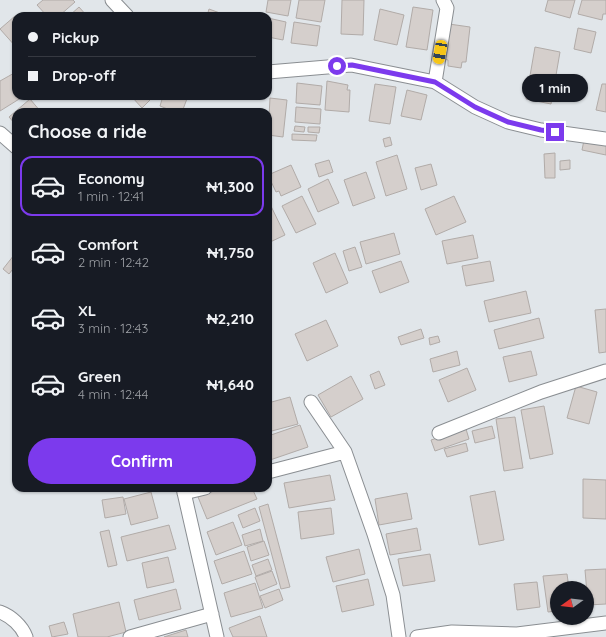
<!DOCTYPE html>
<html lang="en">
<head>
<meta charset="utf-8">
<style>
	:root { --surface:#171b24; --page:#242831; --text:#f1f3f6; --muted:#9ea1a6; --line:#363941; --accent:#7c3aed }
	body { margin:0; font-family:Quicksand,sans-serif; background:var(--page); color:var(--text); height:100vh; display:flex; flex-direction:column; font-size:15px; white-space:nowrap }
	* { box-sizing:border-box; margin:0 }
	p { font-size:13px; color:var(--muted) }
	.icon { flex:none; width:22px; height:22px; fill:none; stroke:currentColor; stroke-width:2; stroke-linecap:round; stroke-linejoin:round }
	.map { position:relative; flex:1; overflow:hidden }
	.panel { position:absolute; left:12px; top:108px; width:260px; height:384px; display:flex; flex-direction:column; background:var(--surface); border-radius:12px; box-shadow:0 1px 3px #0004 }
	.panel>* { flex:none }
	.hud { position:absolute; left:12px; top:12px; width:260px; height:88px; border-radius:12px; box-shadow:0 1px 3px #0004; display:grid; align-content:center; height:88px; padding:0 16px; background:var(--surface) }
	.needle { width:26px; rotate:255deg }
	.buttons { position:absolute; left:550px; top:581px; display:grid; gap:8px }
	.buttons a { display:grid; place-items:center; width:44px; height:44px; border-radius:50%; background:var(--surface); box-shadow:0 1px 3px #0004; font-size:20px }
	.end { position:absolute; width:18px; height:18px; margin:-9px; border:5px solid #7c3aed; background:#fff; box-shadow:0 0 0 2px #fff }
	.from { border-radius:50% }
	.bubble { position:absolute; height:28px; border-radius:14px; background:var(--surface); box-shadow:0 1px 3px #0004; font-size:13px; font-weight:700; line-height:28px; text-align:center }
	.car { position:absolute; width:12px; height:24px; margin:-12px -6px; border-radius:5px; box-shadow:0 0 3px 1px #0007; background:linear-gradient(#f5c518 24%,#345 0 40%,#f5c518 0 76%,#345 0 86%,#f5c518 0) }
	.hud b { display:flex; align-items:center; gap:14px; height:38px; font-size:15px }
	.hud b+b { border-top:1px solid var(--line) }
	.hud i { width:10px; height:10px; background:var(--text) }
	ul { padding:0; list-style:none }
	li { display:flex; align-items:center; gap:12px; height:60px; margin:0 8px 6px; padding:0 8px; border:2px solid transparent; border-radius:12px }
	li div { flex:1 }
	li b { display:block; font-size:15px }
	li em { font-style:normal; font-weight:700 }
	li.active { border-color:var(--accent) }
	li>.icon { width:36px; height:36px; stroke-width:1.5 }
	h2 { padding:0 16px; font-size:18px; line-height:48px }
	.primary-button { display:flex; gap:8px; margin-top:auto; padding:8px 16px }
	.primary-button a { flex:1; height:46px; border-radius:24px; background:var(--accent); color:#fff; font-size:16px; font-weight:700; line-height:46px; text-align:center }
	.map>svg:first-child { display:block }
	.building { fill:#d5cfcc; stroke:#b1aba8 }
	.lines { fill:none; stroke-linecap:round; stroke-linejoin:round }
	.minor-casing { stroke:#8a8e92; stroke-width:15 }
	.minor { stroke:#fff; stroke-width:13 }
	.route { stroke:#7c3aed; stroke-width:5 }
</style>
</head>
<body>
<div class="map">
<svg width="606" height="637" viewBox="0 0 606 637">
	<rect width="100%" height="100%" fill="#e1e6ea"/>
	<path class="building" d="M 43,0 L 73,0 L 75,2 L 59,16 L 47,16 L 37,5 Z
		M 268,0 L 291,0 L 288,16 L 266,12 Z
		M 299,0 L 325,0 L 321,22 L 296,18 Z
		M 342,0 L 364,0 L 363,35 L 341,34 Z
		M 548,0 L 575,0 L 570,18 L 545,11 Z
		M 582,0 L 606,0 L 606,14 L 603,14 L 602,20 L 578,14 Z
		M 79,7 L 87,16 L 69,16 Z
		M 413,7 L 433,10 L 427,50 L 406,47 Z
		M 209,9 L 228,16 L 207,16 Z
		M 380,9 L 404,15 L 397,45 L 374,40 Z
		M 15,16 L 16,17 L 16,47 L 0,29 Z
		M 268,18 L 286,22 L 283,40 L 268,37 Z
		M 294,22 L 320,26 L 317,46 L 291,43 Z
		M 449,24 L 470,27 L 466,62 L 462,62 L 461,68 L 448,66 L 448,60 L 444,59 Z
		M 578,28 L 596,32 L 591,53 L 574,49 Z
		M 535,47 L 560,52 L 551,104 L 526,99 Z
		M 16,72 L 16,96 L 24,96 L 0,111 L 0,81 Z
		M 327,81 L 348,85 L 347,90 L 350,90 L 349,112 L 325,110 Z
		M 297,83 L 322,86 L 320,105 L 296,103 Z
		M 375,84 L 396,87 L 390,124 L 369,121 Z
		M 602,84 L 606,84 L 606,112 L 596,110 Z
		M 407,90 L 427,95 L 421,120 L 401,116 Z
		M 133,96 L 152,96 L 153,97 L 142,108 L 132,97 Z
		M 163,96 L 188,96 L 182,112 L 175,112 L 160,106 Z
		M 270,98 L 287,100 L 283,137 L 268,135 Z
		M 30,99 L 41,112 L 16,112 L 16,125 L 9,117 Z
		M 296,107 L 321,109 L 320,124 L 295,122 Z
		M 295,126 L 305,127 L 304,132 L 294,131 Z
		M 308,127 L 320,127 L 319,133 L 308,132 Z
		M 292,134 L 317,135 L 316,141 L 292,140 Z
		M 390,137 L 392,145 L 385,147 L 383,139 Z
		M 584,140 L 606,145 L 606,155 L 582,150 Z
		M 555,153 L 555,178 L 545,178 L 544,154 Z
		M 397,155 L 407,189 L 386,196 L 376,162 Z
		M 329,160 L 333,172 L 319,177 L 315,164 Z
		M 570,160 L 570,169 L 560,170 L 560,161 Z
		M 431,164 L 437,185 L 421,190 L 415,168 Z
		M 291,165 L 301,187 L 281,196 L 279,191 L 276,192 L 268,175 Z
		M 366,172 L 375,198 L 353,206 L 344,180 Z
		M 328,179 L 339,203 L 318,212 L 308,189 Z
		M 302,196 L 316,224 L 296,233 L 282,206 Z
		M 454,196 L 466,222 L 436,235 L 425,209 Z
		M 268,200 L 285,235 L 268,243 Z
		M 394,233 L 400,254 L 366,264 L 360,242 Z
		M 473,235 L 478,258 L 447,264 L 442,241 Z
		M 355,247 L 362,267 L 349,271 L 343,251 Z
		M 335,253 L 348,283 L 326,293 L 313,263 Z
		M 14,255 L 16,257 L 16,265 L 9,274 L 3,269 Z
		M 401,261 L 409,282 L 380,293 L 372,271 Z
		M 490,261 L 494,281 L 466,286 L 462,266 Z
		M 526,291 L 531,313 L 489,322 L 484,301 Z
		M 606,309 L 606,352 L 599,353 L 595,310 Z
		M 539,318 L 544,338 L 499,349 L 494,330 Z
		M 326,320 L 338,346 L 307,361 L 295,334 Z
		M 421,329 L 424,338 L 401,345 L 398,337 Z
		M 438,336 L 440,342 L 430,345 L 429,338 Z
		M 457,351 L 460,365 L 433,372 L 430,359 Z
		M 531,351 L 537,375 L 509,382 L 503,357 Z
		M 467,368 L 476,390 L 448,402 L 439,380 Z
		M 379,371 L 385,385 L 375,389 L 370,375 Z
		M 351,376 L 363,399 L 331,417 L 318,395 Z
		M 576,386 L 597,392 L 589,424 L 567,418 Z
		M 290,397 L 298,424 L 268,432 L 268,403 Z
		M 544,406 L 553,454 L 530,459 L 521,410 Z
		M 515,417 L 523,468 L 504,471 L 496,419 Z
		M 300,425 L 308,447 L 270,460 L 268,454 L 268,436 Z
		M 492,426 L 495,438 L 475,443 L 472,431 Z
		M 466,429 L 469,439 L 435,451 L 431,440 Z
		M 466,443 L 468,451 L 447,457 L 444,449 Z
		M 330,475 L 335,500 L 289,508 L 284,483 Z
		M 583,479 L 606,480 L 606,519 L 583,518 Z
		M 222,488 L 252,488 L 257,499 L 207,519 L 198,497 Z
		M 495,491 L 504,540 L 479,545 L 470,496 Z
		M 151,492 L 158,518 L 131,525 L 124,499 Z
		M 407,493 L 412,519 L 379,525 L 375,499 Z
		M 123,497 L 126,514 L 105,518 L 102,500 Z
		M 268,504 L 290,587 L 281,589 L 259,507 Z
		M 255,508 L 260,521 L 243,528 L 238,515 Z
		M 331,508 L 334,534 L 301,539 L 298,512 Z
		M 233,522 L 242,545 L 216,555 L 207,532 Z
		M 169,525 L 176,549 L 127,561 L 121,537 Z
		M 417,528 L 421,550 L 390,555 L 386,534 Z
		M 260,529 L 263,541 L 245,546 L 242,535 Z
		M 109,530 L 117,565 L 108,567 L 100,532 Z
		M 264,541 L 269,555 L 251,561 L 247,547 Z
		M 359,549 L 365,574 L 333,582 L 326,557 Z
		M 244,551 L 252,574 L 222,584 L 214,561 Z
		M 430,554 L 435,581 L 403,586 L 398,559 Z
		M 168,557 L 174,582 L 147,588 L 142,563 Z
		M 268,559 L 272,570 L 256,576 L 252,565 Z
		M 606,569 L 606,604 L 588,605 L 585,570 Z
		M 272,571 L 277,584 L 260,591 L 255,577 Z
		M 567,574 L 569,588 L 557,588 L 557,611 L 548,612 L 543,576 Z
		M 368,579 L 374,605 L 342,612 L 336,586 Z
		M 537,582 L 540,607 L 517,610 L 514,584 Z
		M 255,583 L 263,608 L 231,617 L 224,593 Z
		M 176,589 L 181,609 L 139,620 L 134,600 Z
		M 279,589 L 283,600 L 265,608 L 260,596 Z
		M 119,602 L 126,632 L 107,637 L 78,637 L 73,614 Z
		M 260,616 L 267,637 L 233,637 L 229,628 Z
		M 64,622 L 68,634 L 52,637 L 49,626 Z
		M 186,630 L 188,637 L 164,637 Z"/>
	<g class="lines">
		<defs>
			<path id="minor" d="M 112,0 L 127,16
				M 268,72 L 351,65 L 435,82 L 475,107 L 508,122 L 541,130 L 606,139
				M 435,82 L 447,8 L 443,0
				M 0,133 L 16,147
				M 311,402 L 345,452 L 374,534 L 393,595 L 399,637
				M 439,433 L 541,392 L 606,371
				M 268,472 L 345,452
				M 183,488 L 217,637
				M 184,493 L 205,488
				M 0,612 C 11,616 22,626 26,637
				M 130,637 L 212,614
				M 417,637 L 452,632 L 517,634 L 606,623"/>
		</defs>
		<use href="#minor" class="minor-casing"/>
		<use href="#minor" class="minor"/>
	</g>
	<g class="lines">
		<path class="route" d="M 337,66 L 352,65 L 435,82 L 475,107 L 508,122 L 541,130 L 555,132"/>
	</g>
</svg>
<div class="buttons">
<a><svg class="needle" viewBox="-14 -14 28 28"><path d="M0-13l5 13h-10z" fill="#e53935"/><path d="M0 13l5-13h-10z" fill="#9ea1a6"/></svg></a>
</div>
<i class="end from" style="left:337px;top:66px"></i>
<i class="end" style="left:555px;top:132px"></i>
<div class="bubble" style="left:522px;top:74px;width:66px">1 min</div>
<i class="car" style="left:440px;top:52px;rotate:190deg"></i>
<div class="hud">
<b><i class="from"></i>Pickup</b>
<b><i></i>Drop-off</b>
</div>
<section class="panel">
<h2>Choose a ride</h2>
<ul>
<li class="active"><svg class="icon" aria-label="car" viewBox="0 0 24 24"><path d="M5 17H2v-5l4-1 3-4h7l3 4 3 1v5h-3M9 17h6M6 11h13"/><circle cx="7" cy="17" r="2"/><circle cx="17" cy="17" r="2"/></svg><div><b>Economy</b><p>1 min · 12:41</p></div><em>₦1,300</em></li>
<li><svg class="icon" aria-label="car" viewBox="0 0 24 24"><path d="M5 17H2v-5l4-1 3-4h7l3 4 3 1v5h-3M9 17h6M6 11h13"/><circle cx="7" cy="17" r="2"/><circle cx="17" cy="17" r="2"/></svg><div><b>Comfort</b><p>2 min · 12:42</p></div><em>₦1,750</em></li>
<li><svg class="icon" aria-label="car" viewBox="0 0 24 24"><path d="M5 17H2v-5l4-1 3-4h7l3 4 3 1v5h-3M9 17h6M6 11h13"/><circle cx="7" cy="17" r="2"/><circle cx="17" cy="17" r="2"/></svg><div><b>XL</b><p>3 min · 12:43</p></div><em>₦2,210</em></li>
<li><svg class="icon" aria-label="car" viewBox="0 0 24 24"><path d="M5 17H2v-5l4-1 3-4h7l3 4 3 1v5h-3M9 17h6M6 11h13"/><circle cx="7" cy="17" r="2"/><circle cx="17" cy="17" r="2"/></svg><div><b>Green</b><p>4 min · 12:44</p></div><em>₦1,640</em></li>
</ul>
<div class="primary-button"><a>Confirm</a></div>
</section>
</div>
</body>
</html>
